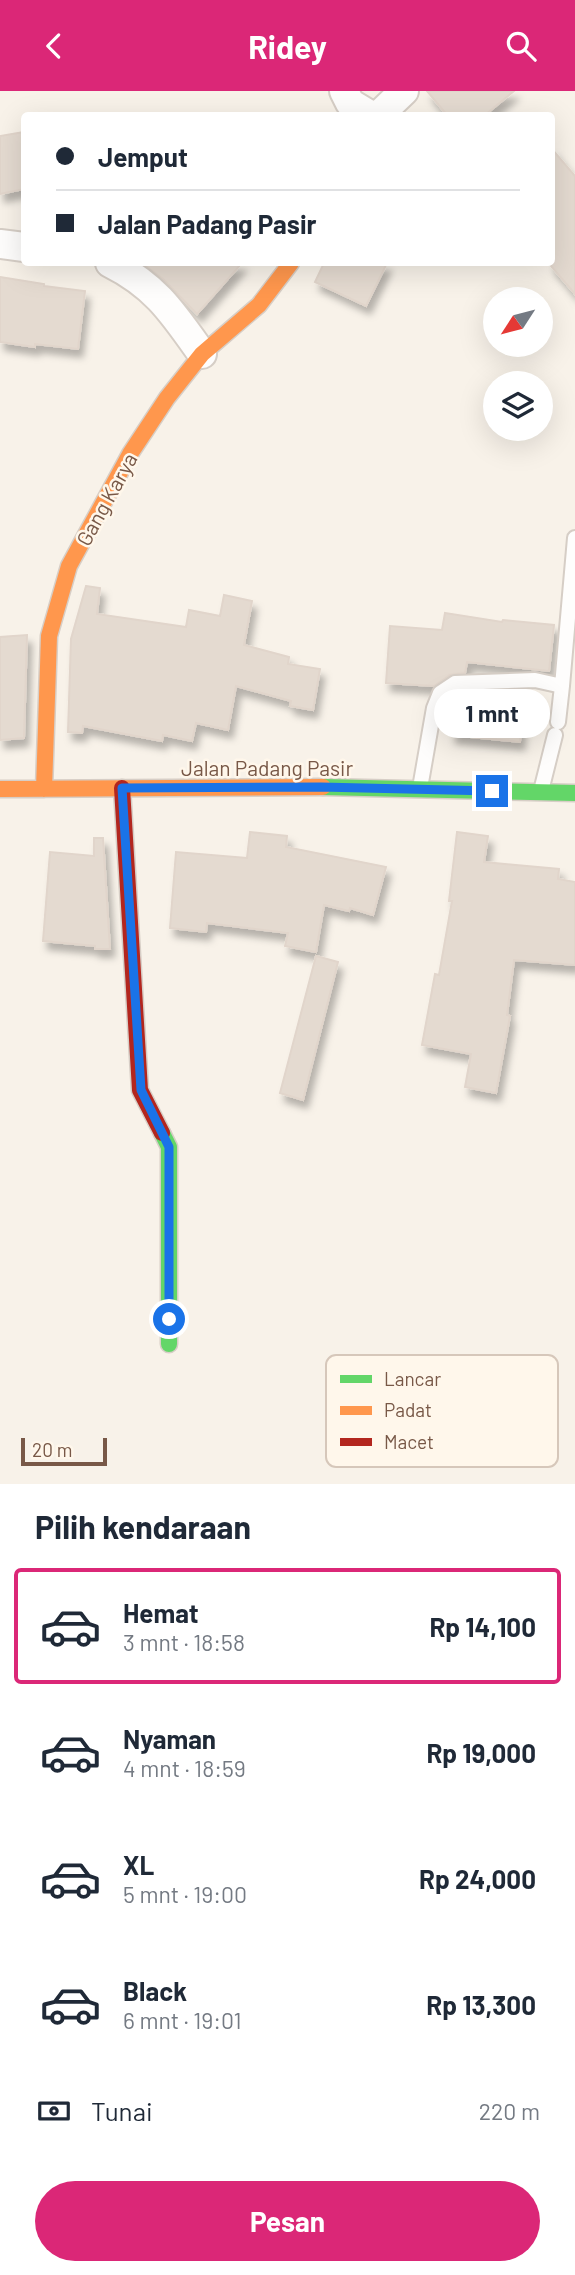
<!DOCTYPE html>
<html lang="id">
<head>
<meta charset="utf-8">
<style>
	:root { --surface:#fff; --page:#f6f6f7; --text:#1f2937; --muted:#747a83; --line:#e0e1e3; --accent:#db2777 }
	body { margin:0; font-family:Barlow,sans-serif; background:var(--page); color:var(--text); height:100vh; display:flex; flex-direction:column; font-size:26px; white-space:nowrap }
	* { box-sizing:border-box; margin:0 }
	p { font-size:23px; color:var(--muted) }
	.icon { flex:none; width:38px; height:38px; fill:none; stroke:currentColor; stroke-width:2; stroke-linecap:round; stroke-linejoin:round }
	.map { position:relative; height:1393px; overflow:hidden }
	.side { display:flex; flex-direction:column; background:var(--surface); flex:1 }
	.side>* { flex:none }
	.banner { position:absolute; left:21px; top:21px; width:534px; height:154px; border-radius:7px; box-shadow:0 7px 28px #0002; display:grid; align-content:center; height:154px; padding:0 35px; background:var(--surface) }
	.needle { width:46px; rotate:234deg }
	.buttons { position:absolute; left:483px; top:196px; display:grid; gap:14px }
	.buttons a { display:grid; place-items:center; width:70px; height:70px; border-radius:50%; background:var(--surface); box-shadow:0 7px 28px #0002; font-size:35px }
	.scale { position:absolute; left:21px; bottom:18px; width:86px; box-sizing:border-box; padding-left:7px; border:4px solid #785847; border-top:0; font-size:19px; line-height:24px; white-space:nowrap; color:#785847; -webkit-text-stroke:5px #fff7eb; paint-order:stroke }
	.end { position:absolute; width:32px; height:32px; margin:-16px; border:9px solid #1a73e8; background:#fff; box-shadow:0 0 0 4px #fff }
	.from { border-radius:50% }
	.bubble { position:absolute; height:49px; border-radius:24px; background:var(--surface); box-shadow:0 7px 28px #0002; font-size:23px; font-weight:700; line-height:49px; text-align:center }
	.banner b { display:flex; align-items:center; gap:24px; height:66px; font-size:26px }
	.banner b+b { border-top:2px solid var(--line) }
	.banner i { width:18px; height:18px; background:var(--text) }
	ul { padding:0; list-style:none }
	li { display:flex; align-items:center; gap:21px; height:116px; margin:0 14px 10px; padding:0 21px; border:4px solid transparent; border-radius:7px }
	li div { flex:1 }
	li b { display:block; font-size:26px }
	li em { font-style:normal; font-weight:700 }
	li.selected { border-color:var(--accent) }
	li>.icon { width:63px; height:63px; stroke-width:1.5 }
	h2 { padding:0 35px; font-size:32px; line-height:84px }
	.pay { display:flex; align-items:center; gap:18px; height:77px; padding:0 35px; font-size:26px }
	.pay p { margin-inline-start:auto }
	.cta { display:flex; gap:14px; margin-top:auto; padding:14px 35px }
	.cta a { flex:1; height:80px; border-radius:42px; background:var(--accent); color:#fff; font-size:28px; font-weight:700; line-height:80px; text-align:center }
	header { display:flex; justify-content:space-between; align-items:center; height:91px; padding:0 35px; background:var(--accent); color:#fff; font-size:32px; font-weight:700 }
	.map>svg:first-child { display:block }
	.building { fill:#e4dad0; stroke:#e1d5cb; stroke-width:2; filter:url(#shadow) }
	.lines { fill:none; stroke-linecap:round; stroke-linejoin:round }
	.lane-casing { stroke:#d6cec6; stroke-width:18 }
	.street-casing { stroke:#d6cec6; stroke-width:32 }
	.fast-casing { stroke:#d7cec6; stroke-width:19 }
	.slow-casing { stroke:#d7cec6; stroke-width:19 }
	.jam-casing { stroke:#d7cec6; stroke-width:19 }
	.lane { stroke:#fefdfc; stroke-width:14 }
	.street { stroke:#fefdfc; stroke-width:28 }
	.fast { stroke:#63d668; stroke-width:16 }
	.slow { stroke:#ff974d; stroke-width:16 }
	.jam { stroke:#b3261e; stroke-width:16 }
	.route { stroke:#1a73e8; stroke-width:9 }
	.labels { text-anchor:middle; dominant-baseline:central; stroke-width:5; stroke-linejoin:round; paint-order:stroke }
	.street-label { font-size:21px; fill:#785847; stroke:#fff7eb }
	.key { fill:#fff7eb; stroke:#d6c7ba; stroke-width:2 }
	.key-label { font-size:19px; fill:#785847 }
</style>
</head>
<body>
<header><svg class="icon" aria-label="back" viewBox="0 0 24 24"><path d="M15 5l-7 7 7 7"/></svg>Ridey<svg class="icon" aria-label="search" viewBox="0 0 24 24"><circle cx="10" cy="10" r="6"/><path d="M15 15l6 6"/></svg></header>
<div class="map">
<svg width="575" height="1393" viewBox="0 0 575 1393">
	<defs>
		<filter id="shadow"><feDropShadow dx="4.5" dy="8" stdDeviation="3.5" flood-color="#0004"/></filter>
	</defs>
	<rect width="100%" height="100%" fill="#f8f2e9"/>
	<path class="building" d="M 427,0 L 514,0 L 485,24 L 447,24 Z
		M 24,41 L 24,98 L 0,103 L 0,45 Z
		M 551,57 L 575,85 L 575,203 L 551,175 Z
		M 142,172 L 242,172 L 197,223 L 163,188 Z
		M 324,172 L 387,172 L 366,215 L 315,191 Z
		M 0,186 L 44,193 L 44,195 L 85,200 L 78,258 L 35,253 L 35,256 L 0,251 Z
		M 86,495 L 100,497 L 97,523 L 186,536 L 189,519 L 220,525 L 224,504 L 252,510 L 244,554 L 289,566 L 288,573 L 320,578 L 313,619 L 290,615 L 291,610 L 236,595 L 228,639 L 196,632 L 192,650 L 163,644 L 162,650 L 83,635 L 82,642 L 68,641 L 71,548 Z
		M 445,522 L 502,531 L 503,529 L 554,534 L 549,580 L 467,571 L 465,582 L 450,584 L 434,595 L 386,592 L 390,535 L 442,539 Z
		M 27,544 L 24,647 L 0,649 L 0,546 Z
		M 454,616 L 522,623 L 520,651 L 451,644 Z
		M 250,741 L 287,745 L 286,756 L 386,776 L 373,824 L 350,817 L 349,820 L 324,814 L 316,861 L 285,855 L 288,842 L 207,832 L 206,841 L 170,837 L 176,761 L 247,767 Z
		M 457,741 L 488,745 L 484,771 L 559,778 L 558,788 L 575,791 L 575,874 L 514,869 L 507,924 L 510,925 L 496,1002 L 465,996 L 471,963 L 422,954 L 435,883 L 439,884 L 452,810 L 449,810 Z
		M 94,747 L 103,747 L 110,858 L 95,858 L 95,855 L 43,850 L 50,761 L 94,765 Z
		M 316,865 L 338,871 L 303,1009 L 280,1002 Z"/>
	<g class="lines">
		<defs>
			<path id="lane" d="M 562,595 L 575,447
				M 420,697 L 434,617 L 440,602 L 455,592 L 535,589 L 562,595 L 558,631
				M 541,700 L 555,644"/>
			<path id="street" d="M 344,0 L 350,12 L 370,24
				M 379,24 L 404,0
				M 0,153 L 24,156
				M 110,172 C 156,195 173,222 202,263"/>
			<path id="fast" d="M 323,696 L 575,702
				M 162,1042 L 169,1056 L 169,1253"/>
			<path id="slow" d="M 0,698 L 323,696
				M 44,698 L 49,545 L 69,475 L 130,363 L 167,307 L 202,263 L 259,214 L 291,172"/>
			<path id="jam" d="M 122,697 L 140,999 L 162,1042"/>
		</defs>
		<use href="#lane" class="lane-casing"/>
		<use href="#street" class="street-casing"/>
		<use href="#fast" class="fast-casing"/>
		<use href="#slow" class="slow-casing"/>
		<use href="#jam" class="jam-casing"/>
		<use href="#lane" class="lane"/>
		<use href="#street" class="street"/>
		<use href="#fast" class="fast"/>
		<use href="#slow" class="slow"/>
		<use href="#jam" class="jam"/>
	</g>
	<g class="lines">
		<path class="route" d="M 169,1228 L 169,1056 L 141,999 L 122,697 L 321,696 L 492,700"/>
	</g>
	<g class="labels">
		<g class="street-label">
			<text transform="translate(106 408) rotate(-61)">Gang Karya</text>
			<text x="267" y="676">Jalan Padang Pasir</text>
		</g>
	</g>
	<rect x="326" y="1264" width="232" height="112" rx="10" class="key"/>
	<rect x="340" y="1284" width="32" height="8" fill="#63d668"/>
	<rect x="340" y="1315" width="32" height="9" fill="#ff974d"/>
	<rect x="340" y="1347" width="32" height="8" fill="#b3261e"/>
	<g class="key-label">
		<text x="384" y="1295">Lancar</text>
		<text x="384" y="1326">Padat</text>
		<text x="384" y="1358">Macet</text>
	</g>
</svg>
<div class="buttons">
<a><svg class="needle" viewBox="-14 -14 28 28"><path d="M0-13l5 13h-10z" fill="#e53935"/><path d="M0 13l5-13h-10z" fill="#747a83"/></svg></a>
<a><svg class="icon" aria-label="layers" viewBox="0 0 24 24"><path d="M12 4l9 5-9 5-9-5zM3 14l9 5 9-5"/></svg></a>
</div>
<div class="scale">20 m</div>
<i class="end from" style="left:169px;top:1228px"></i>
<i class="end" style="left:492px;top:700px"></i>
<div class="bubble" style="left:434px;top:598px;width:116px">1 mnt</div>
<div class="banner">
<b><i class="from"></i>Jemput</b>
<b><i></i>Jalan Padang Pasir</b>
</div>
</div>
<section class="side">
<h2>Pilih kendaraan</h2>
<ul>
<li class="selected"><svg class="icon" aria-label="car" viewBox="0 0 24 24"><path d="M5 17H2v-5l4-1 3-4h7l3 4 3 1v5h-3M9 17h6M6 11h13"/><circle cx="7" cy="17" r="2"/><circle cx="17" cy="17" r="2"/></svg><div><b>Hemat</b><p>3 mnt · 18:58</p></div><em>Rp 14,100</em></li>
<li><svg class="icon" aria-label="car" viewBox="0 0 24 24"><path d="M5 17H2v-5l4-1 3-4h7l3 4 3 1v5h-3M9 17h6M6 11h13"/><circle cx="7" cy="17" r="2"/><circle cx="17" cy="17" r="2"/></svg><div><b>Nyaman</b><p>4 mnt · 18:59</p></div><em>Rp 19,000</em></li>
<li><svg class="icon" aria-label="car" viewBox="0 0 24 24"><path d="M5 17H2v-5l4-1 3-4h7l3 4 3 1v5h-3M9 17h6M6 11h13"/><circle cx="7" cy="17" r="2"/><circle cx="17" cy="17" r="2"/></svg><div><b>XL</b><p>5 mnt · 19:00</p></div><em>Rp 24,000</em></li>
<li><svg class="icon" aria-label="car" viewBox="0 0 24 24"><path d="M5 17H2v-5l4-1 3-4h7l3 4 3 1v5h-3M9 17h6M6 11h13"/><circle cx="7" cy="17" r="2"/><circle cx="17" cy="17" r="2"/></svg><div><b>Black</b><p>6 mnt · 19:01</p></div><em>Rp 13,300</em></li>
</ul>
<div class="pay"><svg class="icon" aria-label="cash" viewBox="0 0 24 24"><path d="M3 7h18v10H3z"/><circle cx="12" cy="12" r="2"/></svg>Tunai<p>220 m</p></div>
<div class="cta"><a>Pesan</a></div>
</section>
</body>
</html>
